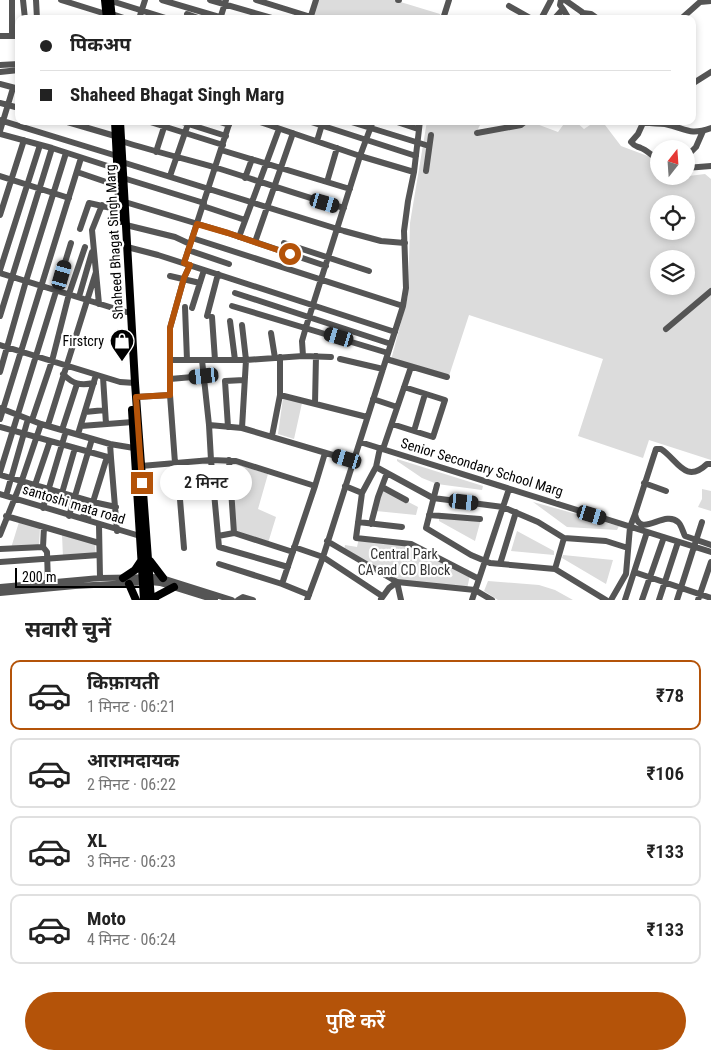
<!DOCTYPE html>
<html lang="hi">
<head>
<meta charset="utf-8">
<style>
	:root { --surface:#fff; --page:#f2f2f2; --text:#222; --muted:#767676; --line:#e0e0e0; --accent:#b45309 }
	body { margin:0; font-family:"Roboto Condensed","Noto Sans Devanagari",sans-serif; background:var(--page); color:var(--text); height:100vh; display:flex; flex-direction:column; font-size:19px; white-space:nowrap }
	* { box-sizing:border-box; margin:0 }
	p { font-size:16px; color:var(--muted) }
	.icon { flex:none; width:28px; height:28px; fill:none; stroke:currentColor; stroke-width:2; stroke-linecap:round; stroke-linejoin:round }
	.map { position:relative; height:600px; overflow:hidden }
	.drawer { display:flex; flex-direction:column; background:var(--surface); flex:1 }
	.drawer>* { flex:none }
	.banner { position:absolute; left:15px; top:15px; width:681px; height:110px; border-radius:10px; box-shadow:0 2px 8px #0003; display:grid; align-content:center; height:110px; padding:0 25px; background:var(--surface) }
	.needle { width:32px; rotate:17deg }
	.buttons { position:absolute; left:650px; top:140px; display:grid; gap:10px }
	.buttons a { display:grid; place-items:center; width:45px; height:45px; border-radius:50%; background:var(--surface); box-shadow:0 2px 8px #0003; font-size:25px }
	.scale { position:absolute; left:15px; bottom:12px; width:130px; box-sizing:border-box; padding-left:5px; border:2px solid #000; border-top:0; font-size:14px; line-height:18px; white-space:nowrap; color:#000; -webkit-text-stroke:4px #fff; paint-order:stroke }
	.end { position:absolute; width:22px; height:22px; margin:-11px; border:6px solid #b45309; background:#fff; box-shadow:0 0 0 2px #fff }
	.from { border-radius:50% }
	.bubble { position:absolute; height:35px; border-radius:18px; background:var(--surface); box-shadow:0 2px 8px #0003; font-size:16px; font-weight:600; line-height:35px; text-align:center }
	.car { position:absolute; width:15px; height:30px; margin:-15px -8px; border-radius:6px; box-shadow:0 0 4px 1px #0007; background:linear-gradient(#222 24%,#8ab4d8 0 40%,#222 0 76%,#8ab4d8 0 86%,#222 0) }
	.banner b { display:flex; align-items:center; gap:18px; height:48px; font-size:19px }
	.banner b+b { border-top:1px solid var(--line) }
	.banner i { width:12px; height:12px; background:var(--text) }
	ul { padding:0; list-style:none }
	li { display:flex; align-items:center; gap:15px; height:70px; margin:0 10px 8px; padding:0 15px; border:2px solid var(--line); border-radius:10px }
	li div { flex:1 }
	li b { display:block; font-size:19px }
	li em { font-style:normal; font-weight:600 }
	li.active { border-color:var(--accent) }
	li>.icon { width:45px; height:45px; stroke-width:1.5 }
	h2 { padding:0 25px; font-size:22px; line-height:60px }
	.action { display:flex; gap:10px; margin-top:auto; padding:10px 25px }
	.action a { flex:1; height:58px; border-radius:30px; background:var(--accent); color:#fff; font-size:20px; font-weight:600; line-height:58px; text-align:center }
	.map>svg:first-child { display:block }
	.green { fill:#dcdcdc; fill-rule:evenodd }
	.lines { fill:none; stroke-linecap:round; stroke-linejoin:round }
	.minor { stroke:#555; stroke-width:6 }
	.major { stroke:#000; stroke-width:8 }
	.route { stroke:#b45309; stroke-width:6 }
	.labels { text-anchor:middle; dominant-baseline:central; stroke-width:4.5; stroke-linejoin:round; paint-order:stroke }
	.street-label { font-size:14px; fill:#000; stroke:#fff }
	.poi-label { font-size:14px; fill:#000; stroke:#fff; text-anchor:end }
	.park-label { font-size:14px; fill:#333; stroke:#fff }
</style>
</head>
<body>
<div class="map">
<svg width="711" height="600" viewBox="0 0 711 600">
	<rect width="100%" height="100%" fill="#fff"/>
	<path class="green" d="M 318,0 L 394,0 L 440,14 L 439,19 L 312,19 Z
		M 427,121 L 474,121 L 480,125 L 477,131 L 487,132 L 534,123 L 558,132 L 566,121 L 575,121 L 584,129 L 596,121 L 602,121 L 621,146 L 653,158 L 659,164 L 659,176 L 670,176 L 672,178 L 705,174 L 711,179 L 711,460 L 649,440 L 643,458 L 578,436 L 603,359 L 469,315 L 448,379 L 391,360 L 408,296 L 410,223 ZM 659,204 L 686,204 L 686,231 L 659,231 ZM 659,259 L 686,259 L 686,286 L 659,286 Z
		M 283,398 L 302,403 L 294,439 L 278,434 Z
		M 397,459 L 483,486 L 482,490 L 437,484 L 422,478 L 397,461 Z
		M 231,464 L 240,465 L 268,474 L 258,509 L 276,517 L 268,543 L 234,533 Z
		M 382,488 L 418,507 L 416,515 L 376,511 Z
		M 702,489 L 711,491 L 711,511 L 698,507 L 702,499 Z
		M 533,502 L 544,505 L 619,526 L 617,530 L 567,527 Z
		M 439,517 L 481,519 L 475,541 L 439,521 Z
		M 19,522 L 40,528 L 39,545 L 11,548 Z
		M 517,531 L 554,551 L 554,555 L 511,551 Z
		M 62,534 L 95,544 L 96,557 L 63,558 Z
		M 359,538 L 411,542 L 470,575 L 467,589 L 397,583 L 344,550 L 345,545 L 357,547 Z
		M 563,555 L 613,560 L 606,584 L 562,558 Z
		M 488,581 L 539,585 L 555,590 L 573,600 L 498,600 L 484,591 Z"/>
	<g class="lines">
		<path class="minor" d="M 23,0 L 25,19
			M 36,0 L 37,19
			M 61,0 L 106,14
			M 162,0 L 226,19
			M 210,0 L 275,19
			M 256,0 L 311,17
			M 398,0 L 399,0
			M 565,0 L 582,12 L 585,19
			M 111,1 L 169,19
			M 509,6 L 532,19
			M 563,9 L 569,19
			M 583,13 L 591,14 L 598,19
			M 112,14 L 127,19
			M 187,14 L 201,19
			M 682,18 L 700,2 L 711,1
			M 139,19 L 145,0
			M 220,19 L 226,0
			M 310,19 L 316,0
			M 443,19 L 449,0
			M 541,19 L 551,0
			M 554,19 L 563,9 L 560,5 L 561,0
			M 0,36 L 19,36
			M 12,36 L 12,0
			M 0,65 L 19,64
			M 0,72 L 19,70
			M 0,84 L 19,89
			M 692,84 L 711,72
			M 0,103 L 19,108
			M 0,120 L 117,156
			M 64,121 L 115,136
			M 147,121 L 223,145
			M 179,121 L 226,136
			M 217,121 L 229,125
			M 257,121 L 360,156 L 373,121
			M 308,121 L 416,156
			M 348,121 L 429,146
			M 394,121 L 418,129
			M 637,121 C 646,124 655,123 665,124 C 686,128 688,136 711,128
			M 643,123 L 638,134 L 631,142 C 635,147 636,146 641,148 C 647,150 653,157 659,160
			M 0,131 L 13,88
			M 477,133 L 521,125 L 526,121
			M 0,134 L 52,148 L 117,169
			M 121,141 C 153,151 185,159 217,168 C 259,181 301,196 344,208
			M 317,141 L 323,121
			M 221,150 L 350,189
			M 156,152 L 166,121
			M 686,157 L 696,147 L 703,131
			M 122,162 L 344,231 L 381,241 L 405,243
			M 686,168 L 711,166
			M 426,171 L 431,135
			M 77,172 L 118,186
			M 0,176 L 69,198
			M 170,176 L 188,124
			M 123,178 L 204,203
			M 245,178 L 252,159
			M 327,182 L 337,148
			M 125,202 L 228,233 L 326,266
			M 203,206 L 245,220
			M 0,215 L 24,140
			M 126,225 L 175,237 L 190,244
			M 80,229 L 89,203 L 120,210
			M 239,237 L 279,129
			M 192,238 L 403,306
			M 255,242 L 293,133
			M 284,243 L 369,271
			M 127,247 L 158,255 L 395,332
			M 188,250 L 229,264
			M 184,263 L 230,121
			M 0,270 L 40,145
			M 0,273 L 126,312
			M 170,276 L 200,283
			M 235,293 L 391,344
			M 79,297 L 92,252
			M 99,304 L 92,230 L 102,205
			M 232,306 L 388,353
			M 185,307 L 187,360
			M 192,308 L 204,270
			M 0,316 L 52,148
			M 207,316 L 218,274
			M 212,317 L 215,360
			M 230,321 L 235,360
			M 666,329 L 711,291
			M 271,333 L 275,358
			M 0,345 L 120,382 L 135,383
			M 303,356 L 302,341 L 306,327 L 360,156 L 414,172
			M 340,359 L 383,369
			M 386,359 L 447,377
			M 171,360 L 246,360 L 303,356 L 331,357
			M 202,360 L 209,425
			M 0,372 L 26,281 L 66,153
			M 63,374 C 73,384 80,386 94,383
			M 103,377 L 106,424
			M 170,379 L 204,376
			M 280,395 L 367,417
			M 136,397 L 170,395
			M 373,399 L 397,407
			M 315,404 L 316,356
			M 0,408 L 41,424 L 110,444 L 134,448
			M 85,412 L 105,410
			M 0,419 L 81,158
			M 32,420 L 52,361 L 69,294 L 85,247
			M 392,424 L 433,437 L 445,400 L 404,387
			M 48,425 L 96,272
			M 81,426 L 133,422
			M 0,427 L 111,458 L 110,444
			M 228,427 L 225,381 L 244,380
			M 242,428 L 246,360 L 242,325
			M 62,430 L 77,384
			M 414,431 L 425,394
			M 78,434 L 96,375
			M 272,436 L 280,395 L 280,357
			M 360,442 L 711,552
			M 380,448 L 376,467 L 433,498 L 503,507 L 538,522 L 564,538 L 606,541 L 628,548
			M 383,449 L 411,367
			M 111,458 L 117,531
			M 229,460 L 234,533
			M 175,463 L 170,395 L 170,328 L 184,278 L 190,265
			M 177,463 L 184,548
			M 711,464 L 707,464 C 685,485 677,459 661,449 L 656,449 L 635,514 C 640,540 664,509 678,522 C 681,524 683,532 685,536 L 711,545
			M 141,466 L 211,460 L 236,461 L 315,486 L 325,453
			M 0,472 L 71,243
			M 0,475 L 93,502 L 116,507
			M 644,483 L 666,491
			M 35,485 L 50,441
			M 437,485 L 426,528 L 471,555 L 490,563 L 555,569 L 606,600
			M 345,486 L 362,493 L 376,467
			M 382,487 L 406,500
			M 62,493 L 75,448
			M 362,493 L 356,538 L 411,544 L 479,579
			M 0,494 L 140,536
			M 6,496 L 28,419
			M 43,508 L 66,431
			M 429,515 L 480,519
			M 6,516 L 44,527 L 43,547
			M 69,516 L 92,439
			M 82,518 L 83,516 L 88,518 L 107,457
			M 358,522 L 402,527
			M 371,524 L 378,497 L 387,473
			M 99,525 L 100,578
			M 44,527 L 99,543
			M 0,535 L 22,480 L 41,424
			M 218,536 L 234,533 L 293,552
			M 327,541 L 397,582 L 475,590 L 492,600
			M 294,547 L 323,557 L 382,596
			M 0,549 L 43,547 L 47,552 L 48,584
			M 0,562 L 99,555
			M 219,564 L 282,584 L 309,595
			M 500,564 L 516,512
			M 288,567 L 219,547 L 211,460 L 209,425 L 242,428 L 353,461
			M 555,569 L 564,538
			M 634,572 L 711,598
			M 283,581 L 315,486
			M 397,582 L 401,600
			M 0,587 L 100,578 L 159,577 L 232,600
			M 0,593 L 75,586 L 150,582 L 160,583 L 215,600
			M 381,599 L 389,588 L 397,582
			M 238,600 L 243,597 L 253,600
			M 307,600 L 323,557 L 403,306 L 406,288 L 404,231 L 408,201 L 414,172 L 420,121
			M 472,600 L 509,489
			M 611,600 L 626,574 L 630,527 L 635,514
			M 625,600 L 647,532
			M 642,600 L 664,537
			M 659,600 L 678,542
			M 677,600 L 702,522
			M 698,600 L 711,562"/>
		<path class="major" d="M 105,0 L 107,19
			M 110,0 L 112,19
			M 115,121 L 120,221
			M 120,121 L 135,383 L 151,600
			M 132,410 L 144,600
			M 150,561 L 163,578
			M 123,578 L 135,570 L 141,561
			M 129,584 L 136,600
			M 153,600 L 157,596 L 174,587"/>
	</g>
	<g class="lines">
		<path class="route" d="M 142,483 L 136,397 L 170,395 L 170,328 L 184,278 L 190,265 L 184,263 L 197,224 L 228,233 L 290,254"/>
	</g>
	<defs>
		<symbol id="shop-pin" viewBox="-11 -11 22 30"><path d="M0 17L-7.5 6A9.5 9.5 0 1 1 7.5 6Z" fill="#000" stroke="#fff"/><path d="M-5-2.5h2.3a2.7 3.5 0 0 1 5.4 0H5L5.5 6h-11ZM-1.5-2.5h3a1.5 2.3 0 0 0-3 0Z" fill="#fff"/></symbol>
	</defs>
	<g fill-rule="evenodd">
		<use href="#shop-pin" x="108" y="327" width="28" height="38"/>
	</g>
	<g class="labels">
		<g class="street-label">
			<text transform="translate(114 242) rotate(-93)">Shaheed Bhagat Singh Marg</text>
			<text transform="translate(482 467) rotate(17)">Senior Secondary School Marg</text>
			<text transform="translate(74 504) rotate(17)">santoshi mata road</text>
		</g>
		<g class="poi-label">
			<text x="104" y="341">Firstcry</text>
		</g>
		<g class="park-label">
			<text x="404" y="554">Central Park<tspan x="404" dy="16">CA and CD Block</tspan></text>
		</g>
	</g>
</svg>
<div class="buttons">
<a><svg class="needle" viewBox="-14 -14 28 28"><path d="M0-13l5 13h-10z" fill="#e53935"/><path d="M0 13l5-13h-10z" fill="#767676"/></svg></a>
<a><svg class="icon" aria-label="locate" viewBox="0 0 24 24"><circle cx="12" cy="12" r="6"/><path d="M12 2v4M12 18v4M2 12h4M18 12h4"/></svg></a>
<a><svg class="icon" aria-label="layers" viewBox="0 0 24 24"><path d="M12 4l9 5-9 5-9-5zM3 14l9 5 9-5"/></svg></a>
</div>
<div class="scale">200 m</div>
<i class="end from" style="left:290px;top:254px"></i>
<i class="end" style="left:142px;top:483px"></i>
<div class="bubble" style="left:160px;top:465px;width:92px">2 मिनट</div>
<i class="car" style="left:325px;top:203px;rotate:106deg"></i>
<i class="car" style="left:62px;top:275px;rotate:16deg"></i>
<i class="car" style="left:339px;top:337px;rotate:287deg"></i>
<i class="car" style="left:204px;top:376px;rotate:264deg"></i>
<i class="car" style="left:347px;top:459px;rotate:287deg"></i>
<i class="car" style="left:464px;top:502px;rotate:96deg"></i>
<i class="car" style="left:592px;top:515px;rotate:107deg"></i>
<div class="banner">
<b><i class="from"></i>पिकअप</b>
<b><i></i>Shaheed Bhagat Singh Marg</b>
</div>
</div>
<section class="drawer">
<h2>सवारी चुनें</h2>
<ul>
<li class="active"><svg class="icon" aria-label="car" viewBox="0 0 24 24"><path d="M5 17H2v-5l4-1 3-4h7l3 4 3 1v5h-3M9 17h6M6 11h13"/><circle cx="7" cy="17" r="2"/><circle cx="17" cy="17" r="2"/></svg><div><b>किफ़ायती</b><p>1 मिनट · 06:21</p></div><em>₹78</em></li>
<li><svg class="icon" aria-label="car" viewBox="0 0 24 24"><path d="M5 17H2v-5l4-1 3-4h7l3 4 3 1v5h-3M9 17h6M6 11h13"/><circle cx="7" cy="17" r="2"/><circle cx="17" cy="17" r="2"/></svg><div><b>आरामदायक</b><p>2 मिनट · 06:22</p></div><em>₹106</em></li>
<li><svg class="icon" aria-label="car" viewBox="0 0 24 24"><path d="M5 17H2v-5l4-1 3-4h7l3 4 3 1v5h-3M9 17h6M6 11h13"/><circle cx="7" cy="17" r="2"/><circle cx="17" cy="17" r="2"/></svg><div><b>XL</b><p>3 मिनट · 06:23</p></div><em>₹133</em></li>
<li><svg class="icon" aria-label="car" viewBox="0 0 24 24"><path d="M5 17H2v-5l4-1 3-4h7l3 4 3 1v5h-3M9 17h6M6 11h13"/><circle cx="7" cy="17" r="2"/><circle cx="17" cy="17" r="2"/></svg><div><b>Moto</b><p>4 मिनट · 06:24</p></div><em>₹133</em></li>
</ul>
<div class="action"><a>पुष्टि करें</a></div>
</section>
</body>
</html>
